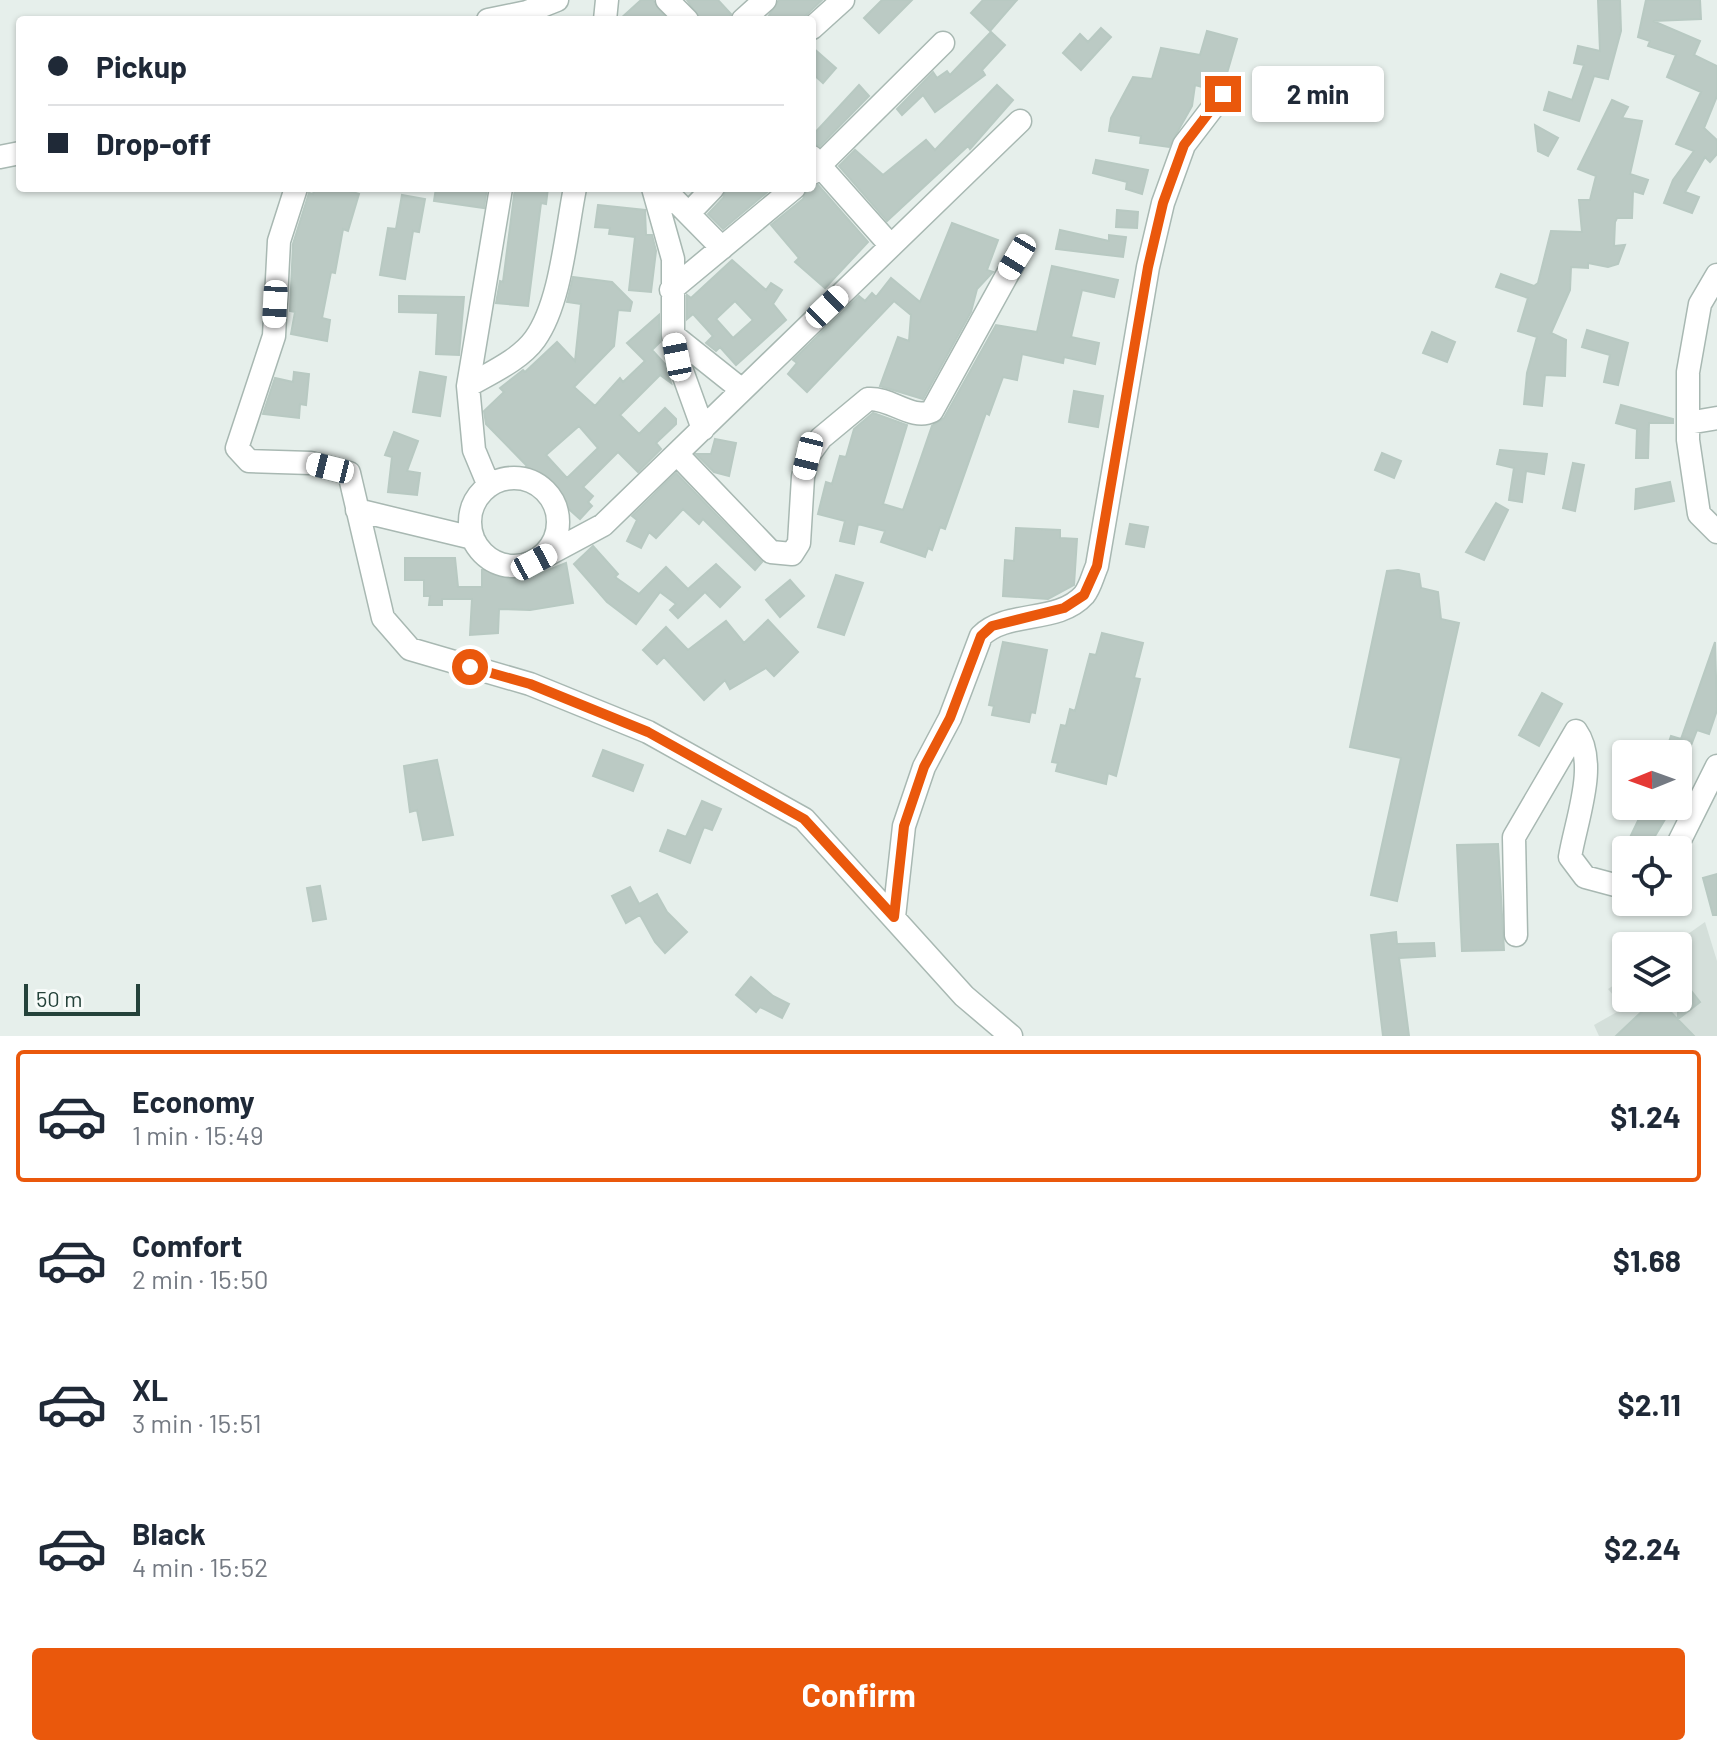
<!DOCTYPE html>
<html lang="en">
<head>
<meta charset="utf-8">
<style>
	:root { --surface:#fff; --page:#f6f6f7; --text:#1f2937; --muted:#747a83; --line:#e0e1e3; --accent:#ea580c }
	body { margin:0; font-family:Barlow,sans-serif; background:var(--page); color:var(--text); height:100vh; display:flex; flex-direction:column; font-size:30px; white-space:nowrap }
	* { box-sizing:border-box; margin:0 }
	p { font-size:26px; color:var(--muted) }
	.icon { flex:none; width:44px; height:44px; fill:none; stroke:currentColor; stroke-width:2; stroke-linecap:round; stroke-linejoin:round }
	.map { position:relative; height:1036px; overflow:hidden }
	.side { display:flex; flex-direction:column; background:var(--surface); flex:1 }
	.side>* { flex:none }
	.banner { position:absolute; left:16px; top:16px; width:800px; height:176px; border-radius:8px; box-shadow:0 2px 6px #0004; display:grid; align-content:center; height:176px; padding:0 32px; background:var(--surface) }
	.needle { width:52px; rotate:269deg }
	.fabs { position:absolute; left:1612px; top:740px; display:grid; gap:16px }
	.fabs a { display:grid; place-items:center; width:80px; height:80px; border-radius:8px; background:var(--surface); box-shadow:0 2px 6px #0004; font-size:40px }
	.scale { position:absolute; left:24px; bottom:20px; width:116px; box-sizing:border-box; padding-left:8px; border:4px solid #24423a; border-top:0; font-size:22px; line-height:28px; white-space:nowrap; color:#24423a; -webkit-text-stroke:6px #f7fbf9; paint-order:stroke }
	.end { position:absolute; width:36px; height:36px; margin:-18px; border:10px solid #ea580c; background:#fff; box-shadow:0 0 0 4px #fff }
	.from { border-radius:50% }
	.bubble { position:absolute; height:56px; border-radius:8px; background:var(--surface); box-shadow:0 2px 6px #0004; font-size:26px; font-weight:700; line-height:56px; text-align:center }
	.car { position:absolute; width:24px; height:48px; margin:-24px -12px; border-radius:10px; box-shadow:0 0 6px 2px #0007; background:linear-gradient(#fff 24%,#345 0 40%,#fff 0 76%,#345 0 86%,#fff 0) }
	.banner b { display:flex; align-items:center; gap:28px; height:76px; font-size:30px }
	.banner b+b { border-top:2px solid var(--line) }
	.banner i { width:20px; height:20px; background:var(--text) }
	ul { padding:14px 0 0; list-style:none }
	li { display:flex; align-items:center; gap:24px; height:132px; margin:0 16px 12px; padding:0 16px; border:4px solid transparent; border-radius:8px }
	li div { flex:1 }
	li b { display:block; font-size:30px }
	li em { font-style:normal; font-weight:700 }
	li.selected { border-color:var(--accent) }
	li>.icon { width:72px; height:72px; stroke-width:1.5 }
	.cta { display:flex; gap:16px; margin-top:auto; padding:16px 32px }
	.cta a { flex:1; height:92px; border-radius:8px; background:var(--accent); color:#fff; font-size:32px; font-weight:700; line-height:92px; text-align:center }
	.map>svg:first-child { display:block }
	.built { fill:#d4dfda }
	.building { fill:#bbcac4; stroke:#b8c9c2; stroke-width:2; fill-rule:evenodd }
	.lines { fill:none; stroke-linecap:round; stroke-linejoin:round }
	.minor-casing { stroke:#a8b8b2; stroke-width:25 }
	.minor { stroke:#fff; stroke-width:22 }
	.route { stroke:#ea580c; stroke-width:10 }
</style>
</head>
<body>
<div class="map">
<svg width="1717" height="1036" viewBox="0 0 1717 1036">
	<rect width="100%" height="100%" fill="#e6efeb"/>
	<path class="built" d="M 1705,922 L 1717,961 L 1717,1036 L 1599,1036 L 1594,1025 L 1624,1008 L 1608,989 L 1626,977 L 1626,998 L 1678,998 L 1678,946 L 1671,946 Z"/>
	<path class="building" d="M 641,0 L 653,0 L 667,20 L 619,20 Z
		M 687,0 L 718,0 L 731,14 L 729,20 L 701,20 Z
		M 779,0 L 822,0 L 801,20 L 773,20 L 768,17 Z
		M 882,0 L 912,0 L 879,33 L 864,18 Z
		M 983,0 L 1017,0 L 990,31 L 971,13 Z
		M 1598,0 L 1620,0 L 1621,31 L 1608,79 L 1594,76 L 1579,121 L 1544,110 L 1549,92 L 1572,100 L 1584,65 L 1574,63 L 1578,46 L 1600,51 Z
		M 1646,0 L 1700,0 L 1701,19 L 1653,21 L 1700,41 L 1694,55 L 1717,66 L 1717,96 L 1704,128 L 1717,140 L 1717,154 L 1710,162 L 1705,157 L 1685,192 L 1699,197 L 1692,213 L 1664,203 L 1673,180 L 1694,151 L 1676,144 L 1701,92 L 1667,77 L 1676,55 L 1648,46 L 1650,41 L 1638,37 Z
		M 1101,28 L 1111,37 L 1081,70 L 1063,53 L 1080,34 L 1088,42 Z
		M 1207,31 L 1237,39 L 1225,80 L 1217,81 L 1209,89 L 1195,85 L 1192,106 L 1169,147 L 1140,143 L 1141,136 L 1109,131 L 1111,118 L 1133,77 L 1152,79 L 1161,48 L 1200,55 Z
		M 991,32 L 1005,45 L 982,70 L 985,75 L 935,112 L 923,95 L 902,115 L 897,109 L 933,72 L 937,78 L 947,71 L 950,75 Z
		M 812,47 L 836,68 L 823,83 L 812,73 Z
		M 859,85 L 869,96 L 820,146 L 812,143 L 812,136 Z
		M 997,85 L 1013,100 L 970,149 L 968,146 L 887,221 L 839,166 L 855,150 L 883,175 L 926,140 L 935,150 Z
		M 1612,100 L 1628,107 L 1622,118 L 1642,121 L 1630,174 L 1648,180 L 1643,194 L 1633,191 L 1632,218 L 1617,218 L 1615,222 L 1614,246 L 1625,245 L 1618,264 L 1608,267 L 1588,263 L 1588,268 L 1571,267 L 1570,290 L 1551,333 L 1566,340 L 1565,376 L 1545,375 L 1542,406 L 1524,404 L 1527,373 L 1537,337 L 1518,331 L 1528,298 L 1496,287 L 1501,274 L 1534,286 L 1538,283 L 1551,231 L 1582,232 L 1579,200 L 1590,200 L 1596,176 L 1578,169 Z
		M 1535,125 L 1558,138 L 1548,156 L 1538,151 Z
		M 1096,160 L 1148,170 L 1142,194 L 1126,189 L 1127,182 L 1093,173 Z
		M 818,185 L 868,242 L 825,288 L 795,262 L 799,258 L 771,225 L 803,199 L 808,188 Z
		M 315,188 L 339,188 L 359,194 L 348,231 L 343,229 L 335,273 L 331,272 L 322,318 L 330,320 L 327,341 L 291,334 L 295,312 L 290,311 L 293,244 L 309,193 L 313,194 Z
		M 436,188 L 487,188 L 484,208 L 434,201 Z
		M 515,188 L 548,188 L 546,204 L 541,203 L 528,306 L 496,303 L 500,281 L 503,282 Z
		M 727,188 L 772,188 L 723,229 L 708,214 L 723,198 Z
		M 402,195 L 425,199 L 419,232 L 413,231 L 405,279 L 380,275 L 388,228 L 396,229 Z
		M 598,205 L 645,210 L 646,235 L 652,235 L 656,251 L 651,292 L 629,290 L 635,237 L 609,234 L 610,228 L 595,227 Z
		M 1117,210 L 1138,212 L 1137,228 L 1116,227 Z
		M 952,223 L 998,240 L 987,270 L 993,272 L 977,289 L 971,312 L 923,399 L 880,386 L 898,337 L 909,341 L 911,315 L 894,301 L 807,392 L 788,374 L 797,363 L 793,360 L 859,296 L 865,301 L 872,293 L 876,297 L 891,278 L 920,302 Z
		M 1060,230 L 1109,241 L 1109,235 L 1126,237 L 1123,257 L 1056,249 Z
		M 732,260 L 766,290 L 771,283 L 782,290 L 773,304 L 786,320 L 736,365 L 720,347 L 716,351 L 706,343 L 713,336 L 693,314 L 687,319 L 687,295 L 691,298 ZM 735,301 L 753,320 L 733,338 L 716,319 Z
		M 1052,266 L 1118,280 L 1114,297 L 1082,290 L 1071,337 L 1099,343 L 1095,364 L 1064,357 L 1063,363 L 1022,354 L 1017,380 L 1003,377 L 989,415 L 986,413 L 945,529 L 940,527 L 932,550 L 928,548 L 925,557 L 881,542 L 885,531 L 858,524 L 854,544 L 840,541 L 845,521 L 818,514 L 826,482 L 832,484 L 840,456 L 846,457 L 854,429 L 873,413 L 907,425 L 883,504 L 903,510 L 932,426 L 944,418 L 996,325 L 1037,332 Z
		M 573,277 L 612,282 L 632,302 L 630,311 L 618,310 L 614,346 L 574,387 L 595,406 L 620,378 L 623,382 L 645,361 L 627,343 L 659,315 L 660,342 L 652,350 L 665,364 L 671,383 L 660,375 L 620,415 L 639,434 L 665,408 L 676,419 L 676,424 L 656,443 L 661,449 L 638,472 L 618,452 L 583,487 L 593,496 L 588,502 L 592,506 L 580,519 L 545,488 L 542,491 L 522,470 L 527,466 L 486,424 L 484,411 L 504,392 L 500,388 L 523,370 L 525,372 L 557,342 L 575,361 L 581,304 L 567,302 ZM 579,426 L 598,448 L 567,478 L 546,455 Z
		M 399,296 L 464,297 L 459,355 L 436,354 L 438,313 L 399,312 Z
		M 1587,330 L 1628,343 L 1618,385 L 1604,382 L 1610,355 L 1582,347 Z
		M 1432,332 L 1455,342 L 1447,362 L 1423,353 Z
		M 294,372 L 309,374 L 306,405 L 300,404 L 299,418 L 263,414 L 275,378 L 293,382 Z
		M 420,372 L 446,377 L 440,416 L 413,412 Z
		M 1074,391 L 1103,396 L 1098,427 L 1069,422 Z
		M 1621,405 L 1673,419 L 1673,423 L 1649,423 L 1648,458 L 1636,458 L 1637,429 L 1616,423 Z
		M 394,432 L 418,441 L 407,471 L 420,473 L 417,495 L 388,492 L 392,457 L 385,455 Z
		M 715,439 L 736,443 L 729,476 L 714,472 L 696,454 L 711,454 Z
		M 1500,450 L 1547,454 L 1544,474 L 1526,471 L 1522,502 L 1509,500 L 1514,468 L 1497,464 Z
		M 1382,453 L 1401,461 L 1394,478 L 1375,470 Z
		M 1573,463 L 1584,465 L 1575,511 L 1563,508 Z
		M 676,473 L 762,562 L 755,570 L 703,519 L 699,524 L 683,509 L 656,538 L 649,532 L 641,548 L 627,541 L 637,520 L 632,516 Z
		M 1670,482 L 1674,501 L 1635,509 L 1636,489 Z
		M 1496,503 L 1508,510 L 1484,560 L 1466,552 Z
		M 1130,524 L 1148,527 L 1144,547 L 1126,544 Z
		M 1016,528 L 1060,530 L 1060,538 L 1077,539 L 1074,585 L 1048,599 L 1003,596 L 1005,560 L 1014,561 Z
		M 593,546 L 618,574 L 615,577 L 639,594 L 666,567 L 688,589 L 716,564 L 740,587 L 720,607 L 705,592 L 678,618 L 670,610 L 676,604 L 660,592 L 636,624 L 607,602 L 574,564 Z
		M 405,558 L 455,558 L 458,587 L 482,587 L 482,570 L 523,570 L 534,576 L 566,563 L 573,603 L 530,610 L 499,609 L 498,633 L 470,635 L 472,599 L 442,599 L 442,605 L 429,605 L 430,596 L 424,596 L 424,580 L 405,580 Z
		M 1398,570 L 1419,574 L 1421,588 L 1438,592 L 1441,619 L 1459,623 L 1397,901 L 1371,895 L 1401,758 L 1350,747 L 1387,571 Z
		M 836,575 L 863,583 L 844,635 L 818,627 Z
		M 790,580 L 804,596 L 780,617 L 766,600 Z
		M 768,620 L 798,652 L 774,676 L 766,668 L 730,689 L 725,680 L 704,700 L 664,657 L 657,664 L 643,650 L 666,627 L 688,650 L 726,621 L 744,643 Z
		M 1102,633 L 1143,643 L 1134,678 L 1140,679 L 1116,776 L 1108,773 L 1106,784 L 1056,771 L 1058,763 L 1052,762 L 1061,725 L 1066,726 L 1070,709 L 1075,711 L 1090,654 L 1096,655 Z
		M 1003,642 L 1047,650 L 1035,713 L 1031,712 L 1029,722 L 992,715 L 994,706 L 989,705 Z
		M 1715,642 L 1717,710 L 1709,734 L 1697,730 L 1678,779 L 1678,754 L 1665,754 L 1671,736 L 1681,739 Z
		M 1542,693 L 1562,704 L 1539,746 L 1519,735 Z
		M 603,750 L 643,765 L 633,791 L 593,776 Z
		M 437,760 L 453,835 L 423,840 L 417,810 L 410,812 L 404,766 Z
		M 702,801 L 721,809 L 712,830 L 704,827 L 690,863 L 660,851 L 668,830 L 686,837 Z
		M 1645,806 L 1673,806 L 1652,841 L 1661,850 L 1624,850 Z
		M 1498,844 L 1504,950 L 1462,951 L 1457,845 Z
		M 1717,874 L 1717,915 L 1713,915 L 1703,878 Z
		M 320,886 L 326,919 L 313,921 L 307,888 Z
		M 630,887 L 639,904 L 657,894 L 667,912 L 687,932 L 665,953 L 655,942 L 640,915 L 626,923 L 612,896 Z
		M 1396,932 L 1397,944 L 1434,943 L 1435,956 L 1399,958 L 1409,1036 L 1383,1036 L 1371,935 Z
		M 1678,974 L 1700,1002 L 1678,1019 Z
		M 751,977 L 773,996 L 789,1004 L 782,1018 L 760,1007 L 756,1012 L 736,995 Z
		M 1657,998 L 1694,1036 L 1616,1036 L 1635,1018 Z"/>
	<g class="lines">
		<defs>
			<path id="minor" d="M 667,0 L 687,20
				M 488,20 L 527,12 L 557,0
				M 605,20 L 607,0
				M 743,20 L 765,0
				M 812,28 L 843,0
				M 0,157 L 20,153
				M 812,157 L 891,246
				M 812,173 L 943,43
				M 296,188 L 279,241 L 274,336 L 237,448 L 249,461 L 311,463 L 349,473 L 383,618 L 410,649 L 530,684 L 648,732 L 804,819 L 964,996 L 1011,1036
				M 653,188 L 673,259 L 673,335 L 677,357 L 703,429
				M 663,188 L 722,248
				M 689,213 L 713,188
				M 1717,275 L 1700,304 L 1688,372 L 1688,440 L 1699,514 L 1717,532
				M 671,290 L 794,188
				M 673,335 L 742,390
				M 468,386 C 490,373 520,360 535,339 C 561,303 566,232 575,188
				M 1688,423 L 1717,418
				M 677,454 L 771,552 L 792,554 L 799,543 L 803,477 L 808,456 L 821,438 L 868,399 C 890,397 912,421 932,411 L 1017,257
				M470 522a44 44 0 1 1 88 0a44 44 0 1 1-88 0Z
				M 489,486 L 474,450 L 468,386 L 501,188
				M 357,510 L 473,538
				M 534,562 L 603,525 L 1020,121
				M 1675,850 L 1717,766
				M 894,917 L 904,826 L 924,767 L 950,718 L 981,636 C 1007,610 1058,624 1084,595 C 1090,588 1093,575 1097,566 L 1148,267 L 1163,203 L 1184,145 L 1223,94
				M 1516,935 L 1514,837 L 1576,731 C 1599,763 1576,820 1570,857 L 1585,877 L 1626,888"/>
		</defs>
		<use href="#minor" class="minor-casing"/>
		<use href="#minor" class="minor"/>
	</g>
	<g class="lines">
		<path class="route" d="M 470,667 L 530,684 L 648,732 L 804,819 L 894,917 L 904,826 L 924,767 L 950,718 L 981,636 L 992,626 L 1064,608 L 1084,595 L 1097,566 L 1148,267 L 1163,203 L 1184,145 L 1223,94"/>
	</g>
</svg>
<div class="fabs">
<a><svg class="needle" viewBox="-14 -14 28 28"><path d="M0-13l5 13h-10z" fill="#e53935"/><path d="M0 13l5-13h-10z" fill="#747a83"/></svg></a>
<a><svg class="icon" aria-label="locate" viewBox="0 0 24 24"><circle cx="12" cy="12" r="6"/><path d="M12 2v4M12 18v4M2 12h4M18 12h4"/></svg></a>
<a><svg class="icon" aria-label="layers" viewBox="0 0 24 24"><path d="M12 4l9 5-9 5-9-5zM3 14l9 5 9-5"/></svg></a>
</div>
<div class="scale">50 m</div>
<i class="end from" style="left:470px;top:667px"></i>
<i class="end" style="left:1223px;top:94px"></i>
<div class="bubble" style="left:1252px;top:66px;width:132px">2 min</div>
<i class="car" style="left:1017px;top:257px;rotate:211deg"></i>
<i class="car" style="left:275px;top:304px;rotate:183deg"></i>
<i class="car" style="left:827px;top:307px;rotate:46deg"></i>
<i class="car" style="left:677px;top:357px;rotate:349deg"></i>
<i class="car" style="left:808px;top:456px;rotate:194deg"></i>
<i class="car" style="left:330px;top:468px;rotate:284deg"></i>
<i class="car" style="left:534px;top:562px;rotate:62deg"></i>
<div class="banner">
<b><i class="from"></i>Pickup</b>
<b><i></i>Drop-off</b>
</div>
</div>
<section class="side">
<ul>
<li class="selected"><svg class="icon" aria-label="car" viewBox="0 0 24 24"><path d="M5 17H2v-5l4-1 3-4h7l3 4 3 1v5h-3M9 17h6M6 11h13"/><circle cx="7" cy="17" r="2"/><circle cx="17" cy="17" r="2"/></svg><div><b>Economy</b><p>1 min · 15:49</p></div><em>$1.24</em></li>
<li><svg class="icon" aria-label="car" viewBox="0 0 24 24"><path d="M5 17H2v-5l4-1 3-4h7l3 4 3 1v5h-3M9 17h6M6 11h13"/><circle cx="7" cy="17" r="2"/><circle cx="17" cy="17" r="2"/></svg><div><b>Comfort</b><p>2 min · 15:50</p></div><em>$1.68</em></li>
<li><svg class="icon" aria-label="car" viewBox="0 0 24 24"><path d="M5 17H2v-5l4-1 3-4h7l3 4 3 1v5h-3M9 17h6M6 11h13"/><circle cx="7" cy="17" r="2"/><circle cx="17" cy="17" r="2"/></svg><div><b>XL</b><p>3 min · 15:51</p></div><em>$2.11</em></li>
<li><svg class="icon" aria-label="car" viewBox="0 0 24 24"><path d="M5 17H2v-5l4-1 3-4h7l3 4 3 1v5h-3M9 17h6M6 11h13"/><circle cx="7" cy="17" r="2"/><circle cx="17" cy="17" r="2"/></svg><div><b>Black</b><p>4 min · 15:52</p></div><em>$2.24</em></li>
</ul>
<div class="cta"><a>Confirm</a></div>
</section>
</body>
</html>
